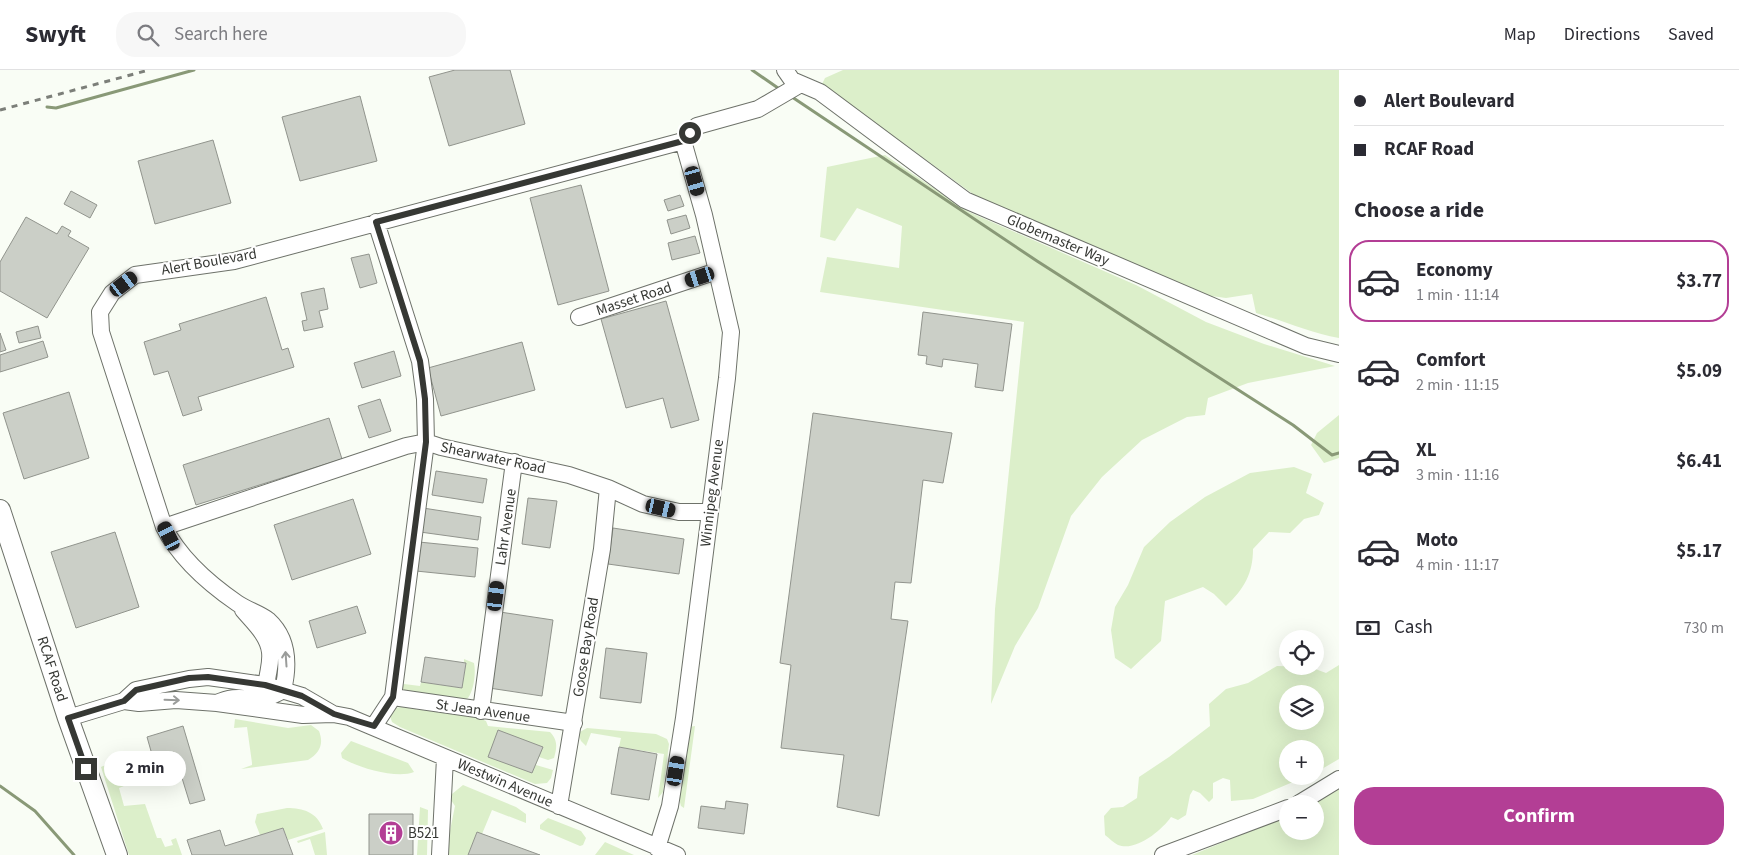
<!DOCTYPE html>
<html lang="en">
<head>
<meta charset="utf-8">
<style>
	:root { --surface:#fff; --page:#f7f7f7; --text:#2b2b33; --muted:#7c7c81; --line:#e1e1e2; --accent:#b33e95 }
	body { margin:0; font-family:"Source Sans 3",sans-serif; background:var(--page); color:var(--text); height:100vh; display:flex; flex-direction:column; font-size:19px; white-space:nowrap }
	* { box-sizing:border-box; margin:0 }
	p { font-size:16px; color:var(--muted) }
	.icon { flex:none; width:28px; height:28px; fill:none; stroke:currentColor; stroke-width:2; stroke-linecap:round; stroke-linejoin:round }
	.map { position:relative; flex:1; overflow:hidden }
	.sheet { display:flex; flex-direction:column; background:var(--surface); width:400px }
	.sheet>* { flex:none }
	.top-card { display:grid; align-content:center; height:110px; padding:0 15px; background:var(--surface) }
	.buttons { position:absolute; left:1279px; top:560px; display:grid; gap:10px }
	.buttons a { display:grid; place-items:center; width:45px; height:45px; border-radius:50%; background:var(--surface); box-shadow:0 5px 20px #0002; font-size:25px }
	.end { position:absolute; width:22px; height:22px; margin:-11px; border:6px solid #363834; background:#fff; box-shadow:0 0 0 2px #fff }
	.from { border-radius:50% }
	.bubble { position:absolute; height:35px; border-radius:18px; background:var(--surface); box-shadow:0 5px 20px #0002; font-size:16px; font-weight:700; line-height:35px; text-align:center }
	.car { position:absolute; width:15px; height:30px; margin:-15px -8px; border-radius:6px; box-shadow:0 0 4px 1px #0007; background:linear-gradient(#222 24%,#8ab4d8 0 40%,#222 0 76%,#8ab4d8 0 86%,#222 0) }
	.top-card b { display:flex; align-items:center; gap:18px; height:48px; font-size:19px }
	.top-card b+b { border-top:1px solid var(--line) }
	.top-card i { width:12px; height:12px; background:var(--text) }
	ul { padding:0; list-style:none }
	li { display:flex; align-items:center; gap:15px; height:82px; margin:0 10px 8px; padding:0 5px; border:2px solid transparent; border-radius:20px }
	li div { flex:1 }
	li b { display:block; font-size:19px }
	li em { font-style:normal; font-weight:700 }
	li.selected { border-color:var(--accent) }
	li>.icon { width:45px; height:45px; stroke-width:1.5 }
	h2 { padding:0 15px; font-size:22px; line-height:60px }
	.pay { display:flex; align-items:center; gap:12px; height:55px; padding:0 15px; font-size:19px }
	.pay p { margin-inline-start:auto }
	.cta { display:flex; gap:10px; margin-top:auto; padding:10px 15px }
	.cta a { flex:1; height:58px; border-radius:20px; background:var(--accent); color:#fff; font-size:20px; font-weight:700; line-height:58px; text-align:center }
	header { display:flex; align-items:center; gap:30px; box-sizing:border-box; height:70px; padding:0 25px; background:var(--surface); border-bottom:1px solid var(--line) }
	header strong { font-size:24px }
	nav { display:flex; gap:28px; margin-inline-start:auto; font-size:18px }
	.search { width:350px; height:45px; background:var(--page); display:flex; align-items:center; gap:12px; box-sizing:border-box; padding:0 18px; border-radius:20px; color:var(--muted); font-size:19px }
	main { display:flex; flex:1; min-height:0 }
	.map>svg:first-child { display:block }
	.green { fill:#dcefca; fill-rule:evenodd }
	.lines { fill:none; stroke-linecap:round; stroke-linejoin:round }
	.stream { stroke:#899977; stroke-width:3 }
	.building { fill:#cbcfc7; stroke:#91948d }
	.minor-casing { stroke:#6e726a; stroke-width:18 }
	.major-casing { stroke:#6e726a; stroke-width:22 }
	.minor { stroke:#fff; stroke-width:16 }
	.major { stroke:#fff; stroke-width:20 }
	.rail { stroke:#7c7f79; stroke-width:3; stroke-dasharray:6 6; stroke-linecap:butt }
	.oneway { stroke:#9a9c9a }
	.route { stroke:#363834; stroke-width:6 }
	.labels { text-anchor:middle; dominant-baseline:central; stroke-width:4; stroke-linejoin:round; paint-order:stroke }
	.street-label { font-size:15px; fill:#363834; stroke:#fff }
	.poi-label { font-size:15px; fill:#363834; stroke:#fff; text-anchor:start }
</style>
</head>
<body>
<header>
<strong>Swyft</strong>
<div class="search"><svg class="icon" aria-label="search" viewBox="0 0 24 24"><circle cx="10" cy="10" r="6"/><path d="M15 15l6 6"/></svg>Search here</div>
<nav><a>Map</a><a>Directions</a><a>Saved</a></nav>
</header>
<main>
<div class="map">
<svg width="1339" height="785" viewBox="0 0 1339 785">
	<rect width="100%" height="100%" fill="#f9fdf5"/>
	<path class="green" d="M 843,0 L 1339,0 L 1339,268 C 1310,263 1284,251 1256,243 L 1252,224 L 1226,228 L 1211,226 L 977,127 L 822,14 L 825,8 Z
		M 885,85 L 969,142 L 1136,215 L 1206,252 L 1264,274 L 1335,296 L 1248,313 L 1208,328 L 1205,345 L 1187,347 L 1142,370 L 1102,407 L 1071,446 L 1038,538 L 1015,576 L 991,634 L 995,539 L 1024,252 L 820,222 L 827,187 L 899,198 L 902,156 L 857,138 L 835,171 L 820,167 L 827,97 Z
		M 1339,345 L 1339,388 L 1324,393 L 1311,375 L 1317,363 Z
		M 1294,397 L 1312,404 L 1306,423 L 1324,433 L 1319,445 L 1304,449 L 1290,463 L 1269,462 L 1253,479 C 1253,504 1244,519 1226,536 L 1214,524 L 1203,517 L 1165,531 L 1161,571 L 1131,599 L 1115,588 L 1111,560 L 1115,537 L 1128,515 L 1144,477 L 1170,452 L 1205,427 L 1250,403 Z
		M 464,589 L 474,593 C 476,603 474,620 468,628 L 464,630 L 401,621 L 401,616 L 404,614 L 420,616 L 421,612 L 462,618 L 466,593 L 464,593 Z
		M 1339,595 L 1339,689 L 1315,703 L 1315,679 L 1288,679 L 1288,706 L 1307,706 L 1253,729 L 1231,731 L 1230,710 L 1223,708 L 1213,713 L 1213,728 L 1209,732 L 1200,723 L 1193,720 L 1190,725 L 1186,745 L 1178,750 L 1171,747 C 1162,760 1136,782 1118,775 C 1114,773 1109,768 1105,765 L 1104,746 L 1111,738 L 1123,737 L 1137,728 L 1139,707 L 1169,687 L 1210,656 L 1209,634 L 1226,619 L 1248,613 L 1277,596 L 1310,597 L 1326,603 ZM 1288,624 L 1315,624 L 1315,651 L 1288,651 Z
		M 401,637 L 479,648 L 486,651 L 488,656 L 550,662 C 558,670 557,678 554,688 L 548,690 L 539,687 L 536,695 L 553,700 L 551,708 L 547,713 L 535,714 L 400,657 L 392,652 L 390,646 L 395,638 Z
		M 235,649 L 288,658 L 311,655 L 319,661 C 324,674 320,683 308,690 L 241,699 L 252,695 L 252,693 L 247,657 L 234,658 Z
		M 695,656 L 684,738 L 681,736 L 678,725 L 689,657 Z
		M 587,658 L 656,664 L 667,669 L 669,674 L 663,722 L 658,728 L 664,684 L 619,677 L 621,668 L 591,663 L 586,676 L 581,671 L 578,663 Z
		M 351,671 L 408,693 L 414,702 C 397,709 358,698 342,688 L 341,683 Z
		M 119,689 L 127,695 L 131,713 L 119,718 L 124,736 L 145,734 L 157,768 L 161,768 L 165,777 L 173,775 L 171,770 L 176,768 L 182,785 L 129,785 L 101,697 Z
		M 463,715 L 516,737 L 526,744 L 526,753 L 492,740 L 482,764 L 477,762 L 468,785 L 445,785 L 455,736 L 451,730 L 452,724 Z
		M 1339,717 L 1339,785 L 1192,785 L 1287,746 L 1288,761 L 1315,761 L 1315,734 L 1313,734 Z
		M 420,737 L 428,740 L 427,785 L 417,785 Z
		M 287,738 C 303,738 317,742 323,759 L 288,770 L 283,758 L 260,765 L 255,752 L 257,744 Z
		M 548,748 L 581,761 L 586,768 L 583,775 L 580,776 L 540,759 L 540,755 Z
		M 325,762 L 327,785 L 315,785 L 310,769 L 298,773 L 297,771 Z
		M 605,772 L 634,785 L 595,785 Z"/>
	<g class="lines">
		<path class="stream" d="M 752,0 L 778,18
			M 792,27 L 1037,191 L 1293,355 L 1332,385 L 1339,383
			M 47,37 L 56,38 L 194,0
			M 0,716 L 35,741 L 74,785"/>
	</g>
	<path class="building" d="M 455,0 L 510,0 L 525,54 L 449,76 L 429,7 Z
		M 360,26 L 377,91 L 300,111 L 282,47 Z
		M 213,70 L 231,133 L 155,154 L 138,91 Z
		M 581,115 L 609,221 L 558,235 L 530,128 Z
		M 71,121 L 97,135 L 90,148 L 64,134 Z
		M 680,125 L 684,136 L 668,141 L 664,130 Z
		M 686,145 L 690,158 L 671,164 L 667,150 Z
		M 26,147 L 57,164 L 62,156 L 71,161 L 68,166 L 89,178 L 47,248 L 0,221 L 0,192 Z
		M 695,166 L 700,183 L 672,190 L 668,173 Z
		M 369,184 L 377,213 L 360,218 L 351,188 Z
		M 324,218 L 328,239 L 319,241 L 323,257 L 304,261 L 302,251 L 307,250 L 301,223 Z
		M 266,227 L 282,280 L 288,278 L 294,297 L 198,327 L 202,340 L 183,346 L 168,301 L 154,305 L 144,272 L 181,260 L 179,254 Z
		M 666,231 L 699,350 L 671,358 L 663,328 L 626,338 L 601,249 Z
		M 923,242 L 1012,254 L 1003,321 L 975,317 L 978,294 L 943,289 L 942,297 L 926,294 L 927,286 L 918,285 Z
		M 38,256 L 41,268 L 19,273 L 16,262 Z
		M 0,263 L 6,280 L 0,282 Z
		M 43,271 L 48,287 L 0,302 L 0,285 Z
		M 522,272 L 535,320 L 441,346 L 428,298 Z
		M 394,281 L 401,306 L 362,318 L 354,293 Z
		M 69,322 L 89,388 L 24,409 L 3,343 Z
		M 380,329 L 391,361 L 369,368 L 358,336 Z
		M 813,343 L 952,363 L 943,413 L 923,410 L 911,513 L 895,512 L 891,549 L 908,551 L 879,746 L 837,737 L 844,685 L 781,678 L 791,595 L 780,593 Z
		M 329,348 L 342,389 L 196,435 L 183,395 Z
		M 436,401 L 487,409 L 483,433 L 432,425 Z
		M 528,428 L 557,431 L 550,478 L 522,474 Z
		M 353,429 L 371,484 L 292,510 L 274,455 Z
		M 423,438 L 481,447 L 478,470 L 420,462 Z
		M 613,458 L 684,469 L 679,504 L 608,494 Z
		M 115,462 L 139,537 L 76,558 L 51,482 Z
		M 419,472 L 478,478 L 475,507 L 416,501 Z
		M 357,536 L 366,563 L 317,578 L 309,551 Z
		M 500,542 L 553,550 L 542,626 L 489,618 Z
		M 606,578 L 647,583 L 641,633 L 600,628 Z
		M 425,587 L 466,593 L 462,618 L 421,612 Z
		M 183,656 L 205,730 L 190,734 L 174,682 L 153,688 L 147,667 Z
		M 498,660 L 543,677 L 532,703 L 488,687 Z
		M 619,677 L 657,684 L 649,730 L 611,724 Z
		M 726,731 L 748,734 L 744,764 L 698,758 L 701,736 L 725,739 Z
		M 369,744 L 413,744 L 413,785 L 369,785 Z
		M 283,758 L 293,785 L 192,785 L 187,770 L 220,760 L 225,776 Z
		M 477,762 L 540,785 L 468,785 Z"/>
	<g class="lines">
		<defs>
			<path id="minor" d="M 785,0 L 792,10 L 820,22 L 965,130 L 1306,276 L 1339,284
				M 683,71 L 697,56 L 758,39 L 799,15
				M 579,247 L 717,201
				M 164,457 L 406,376 L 426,372 L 441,377 L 569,405 L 608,418 L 643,434 L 679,442 L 709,442
				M 243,540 C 253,552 268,565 270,582 C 272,599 263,609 269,625
				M 393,627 L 574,653
				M 124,631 L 139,633 L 176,630 L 217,633 L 303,645 L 333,644 L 349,647 L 677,785
				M 217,633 C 243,620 255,638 283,620 C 289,595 289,569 268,550 C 259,543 247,540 237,533 C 208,513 180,489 164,457 L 101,262 L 100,242 L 112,223 L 135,205 L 234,191 L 683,71
				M 481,641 L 514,392
				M 68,648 L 124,631 L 136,620 L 189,609 L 208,607 L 265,615 L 302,626 L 333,644
				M 374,656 L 393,627 L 426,372 L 425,329 L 420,291 L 376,152
				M 1298,734 L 1339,709
				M 559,736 L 602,479 L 608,418
				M 657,778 L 670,736 L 684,648 L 727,308 L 731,262 L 704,145 L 683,71
				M 440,785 L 445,688
				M 1163,785 L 1288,738"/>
			<path id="major" d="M 0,440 L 68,648 L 117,785"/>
		</defs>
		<use href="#minor" class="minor-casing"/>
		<use href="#major" class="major-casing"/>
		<use href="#minor" class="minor"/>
		<use href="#major" class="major"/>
		<path class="rail" d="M 0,40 L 149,0"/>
	</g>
	<defs><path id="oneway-shaft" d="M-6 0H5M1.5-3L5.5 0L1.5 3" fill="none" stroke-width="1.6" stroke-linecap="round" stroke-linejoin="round" transform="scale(1.25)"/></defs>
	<g class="oneway">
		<use href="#oneway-shaft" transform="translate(286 589) rotate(-94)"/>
		<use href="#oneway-shaft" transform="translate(172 630) rotate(2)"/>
	</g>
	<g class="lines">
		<path class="route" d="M 86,699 L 68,648 L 124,631 L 136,620 L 189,608 L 208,607 L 265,615 L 302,626 L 334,644 L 374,656 L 393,627 L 426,372 L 425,329 L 420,291 L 376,152 L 683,71 L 690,63"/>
	</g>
	<defs>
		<symbol id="building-disc" viewBox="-11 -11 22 22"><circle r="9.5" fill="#b33e95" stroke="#fff"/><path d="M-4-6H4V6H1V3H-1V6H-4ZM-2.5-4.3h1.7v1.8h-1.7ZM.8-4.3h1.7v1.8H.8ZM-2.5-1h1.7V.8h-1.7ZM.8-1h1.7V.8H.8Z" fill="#fff"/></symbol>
	</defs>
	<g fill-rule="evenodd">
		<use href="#building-disc" x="377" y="749" width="28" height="28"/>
	</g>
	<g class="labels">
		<g class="street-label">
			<text transform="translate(1058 170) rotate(23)">Globemaster Way</text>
			<text transform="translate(209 192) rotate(-10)">Alert Boulevard</text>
			<text transform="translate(634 229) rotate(-18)">Masset Road</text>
			<text transform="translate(493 388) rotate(12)">Shearwater Road</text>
			<text transform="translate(712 423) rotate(-83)">Winnipeg Avenue</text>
			<text transform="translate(506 457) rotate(-82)">Lahr Avenue</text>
			<text transform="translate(586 577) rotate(-81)">Goose Bay Road</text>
			<text transform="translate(52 599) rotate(72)">RCAF Road</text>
			<text transform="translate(483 641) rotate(8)">St Jean Avenue</text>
			<text transform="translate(505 713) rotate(23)">Westwin Avenue</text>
		</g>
		<g class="poi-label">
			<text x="408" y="763">B521</text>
		</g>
	</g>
</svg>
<div class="buttons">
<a><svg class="icon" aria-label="locate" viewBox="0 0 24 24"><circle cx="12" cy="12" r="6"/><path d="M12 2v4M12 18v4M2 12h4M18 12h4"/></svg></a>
<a><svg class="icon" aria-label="layers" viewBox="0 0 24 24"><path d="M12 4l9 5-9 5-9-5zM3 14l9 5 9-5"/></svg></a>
<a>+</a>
<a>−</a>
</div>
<i class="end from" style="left:690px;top:63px"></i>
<i class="end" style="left:86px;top:699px"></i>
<div class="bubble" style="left:104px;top:681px;width:82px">2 min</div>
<i class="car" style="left:695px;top:111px;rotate:164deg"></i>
<i class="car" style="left:700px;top:207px;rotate:252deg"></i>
<i class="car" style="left:124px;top:214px;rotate:53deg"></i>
<i class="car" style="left:661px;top:438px;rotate:103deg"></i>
<i class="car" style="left:169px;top:466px;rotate:334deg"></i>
<i class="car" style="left:496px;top:526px;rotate:7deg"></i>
<i class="car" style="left:676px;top:701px;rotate:9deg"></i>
</div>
<section class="sheet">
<div class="top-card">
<b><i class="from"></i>Alert Boulevard</b>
<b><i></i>RCAF Road</b>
</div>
<h2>Choose a ride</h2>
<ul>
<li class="selected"><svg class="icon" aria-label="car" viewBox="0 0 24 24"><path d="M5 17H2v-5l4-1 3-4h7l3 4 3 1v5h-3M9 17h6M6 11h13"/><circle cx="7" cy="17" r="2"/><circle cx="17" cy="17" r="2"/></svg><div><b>Economy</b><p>1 min · 11:14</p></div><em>$3.77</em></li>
<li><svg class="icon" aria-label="car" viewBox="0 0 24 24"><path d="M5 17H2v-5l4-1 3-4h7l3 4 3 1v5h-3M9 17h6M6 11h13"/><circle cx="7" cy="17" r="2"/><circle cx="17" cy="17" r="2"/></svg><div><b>Comfort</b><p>2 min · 11:15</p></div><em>$5.09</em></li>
<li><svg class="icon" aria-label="car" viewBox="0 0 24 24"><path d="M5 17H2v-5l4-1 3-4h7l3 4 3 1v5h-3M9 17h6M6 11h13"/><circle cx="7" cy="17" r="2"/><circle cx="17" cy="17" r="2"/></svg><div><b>XL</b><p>3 min · 11:16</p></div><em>$6.41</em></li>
<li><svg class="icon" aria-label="car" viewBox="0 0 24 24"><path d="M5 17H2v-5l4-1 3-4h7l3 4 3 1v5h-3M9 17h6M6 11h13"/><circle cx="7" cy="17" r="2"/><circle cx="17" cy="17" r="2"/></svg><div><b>Moto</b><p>4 min · 11:17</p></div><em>$5.17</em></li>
</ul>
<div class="pay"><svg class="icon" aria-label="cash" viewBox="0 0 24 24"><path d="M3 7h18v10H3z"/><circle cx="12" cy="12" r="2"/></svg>Cash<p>730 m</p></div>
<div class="cta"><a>Confirm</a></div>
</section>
</main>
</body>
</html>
